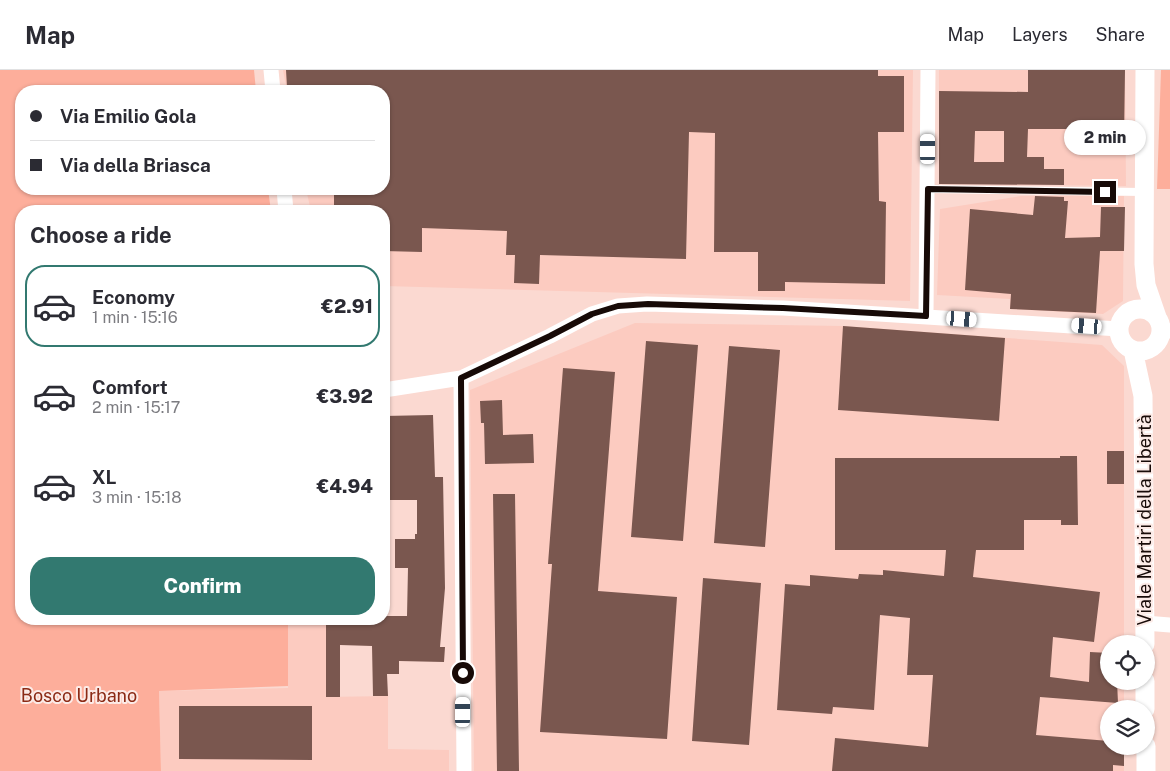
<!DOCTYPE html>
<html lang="en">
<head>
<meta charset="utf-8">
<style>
	:root { --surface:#fff; --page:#f7f7f7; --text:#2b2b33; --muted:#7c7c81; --line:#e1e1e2; --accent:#327970 }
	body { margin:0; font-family:"Public Sans",sans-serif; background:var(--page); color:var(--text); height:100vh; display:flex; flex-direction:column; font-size:19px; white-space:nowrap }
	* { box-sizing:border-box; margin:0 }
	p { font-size:16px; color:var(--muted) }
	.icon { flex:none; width:28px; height:28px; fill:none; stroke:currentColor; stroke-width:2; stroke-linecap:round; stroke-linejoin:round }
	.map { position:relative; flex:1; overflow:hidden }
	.sheet { position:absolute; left:15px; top:135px; width:375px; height:420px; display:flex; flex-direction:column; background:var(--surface); border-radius:20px; box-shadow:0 1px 4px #0004 }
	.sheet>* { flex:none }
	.hud { position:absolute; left:15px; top:15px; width:375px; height:110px; border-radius:20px; box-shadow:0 1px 4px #0004; display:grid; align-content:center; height:110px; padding:0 15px; background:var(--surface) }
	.tools { position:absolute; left:1100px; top:565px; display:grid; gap:10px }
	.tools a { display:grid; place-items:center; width:55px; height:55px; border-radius:50%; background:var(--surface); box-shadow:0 1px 4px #0004; font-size:25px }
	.end { position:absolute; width:22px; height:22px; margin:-11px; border:6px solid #170a07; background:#fff; box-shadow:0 0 0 2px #fff }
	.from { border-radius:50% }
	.bubble { position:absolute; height:35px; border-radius:18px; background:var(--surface); box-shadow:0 1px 4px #0004; font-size:16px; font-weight:800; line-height:35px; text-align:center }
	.car { position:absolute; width:15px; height:30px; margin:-15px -8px; border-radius:6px; box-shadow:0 0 4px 1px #0007; background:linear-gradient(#fff 24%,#345 0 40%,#fff 0 76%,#345 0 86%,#fff 0) }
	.hud b { display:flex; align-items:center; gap:18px; height:48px; font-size:19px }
	.hud b+b { border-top:1px solid var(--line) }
	.hud i { width:12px; height:12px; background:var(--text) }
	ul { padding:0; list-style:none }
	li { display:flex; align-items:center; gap:15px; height:82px; margin:0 10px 8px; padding:0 5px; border:2px solid transparent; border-radius:20px }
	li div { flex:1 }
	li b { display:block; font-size:19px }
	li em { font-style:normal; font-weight:800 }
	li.current { border-color:var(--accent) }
	li>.icon { width:45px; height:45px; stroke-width:1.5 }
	h2 { padding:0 15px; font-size:22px; line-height:60px }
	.action { display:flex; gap:10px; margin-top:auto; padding:10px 15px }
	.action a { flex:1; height:58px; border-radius:20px; background:var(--accent); color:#fff; font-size:20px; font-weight:800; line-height:58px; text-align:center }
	header { display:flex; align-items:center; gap:30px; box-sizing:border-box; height:70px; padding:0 25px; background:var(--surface); border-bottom:1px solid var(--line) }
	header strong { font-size:24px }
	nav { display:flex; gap:28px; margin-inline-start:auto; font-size:18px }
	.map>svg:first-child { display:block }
	.built { fill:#fccbc0 }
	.green { fill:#fdae9b }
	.building { fill:#7a574f; fill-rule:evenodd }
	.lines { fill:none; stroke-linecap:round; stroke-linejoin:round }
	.service { stroke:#fff; stroke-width:8 }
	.minor { stroke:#fff; stroke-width:15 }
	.tertiary { stroke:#fff; stroke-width:19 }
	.route { stroke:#170a07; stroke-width:6 }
	.labels { text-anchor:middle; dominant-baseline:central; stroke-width:4; stroke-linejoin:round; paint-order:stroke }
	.street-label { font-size:18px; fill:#170a07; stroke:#fcebe7 }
	.park-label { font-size:18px; fill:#8b2a15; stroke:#fcebe7 }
</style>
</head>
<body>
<header>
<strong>Map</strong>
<nav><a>Map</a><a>Layers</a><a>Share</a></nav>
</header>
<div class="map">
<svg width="1170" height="701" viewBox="0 0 1170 701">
	<rect width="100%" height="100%" fill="#fbd9d1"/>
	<path class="built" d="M 283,0 L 913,0 L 910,231 L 384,216 L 384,141 L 311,141 L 306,119 L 384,119 L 384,21 L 287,21 Z
		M 939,0 L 1125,0 L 1126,116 L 939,114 Z
		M 1021,126 L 1124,126 L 1123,231 L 1103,244 L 1010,239 L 1010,229 L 937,225 L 940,139 Z
		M 635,253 L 843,256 L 1102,275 L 1124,296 L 1124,574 L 1109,574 L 1109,611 L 1124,611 L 1124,639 L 1109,639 L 1109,676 L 1124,676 L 1124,701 L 474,701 L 470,320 Z
		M 287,549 L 326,549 L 326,627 L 388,626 L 388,679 L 449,680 L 449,701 L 161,701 L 159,621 L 288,618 Z"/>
	<path class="green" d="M 0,0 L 254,0 L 256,21 L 21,21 L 21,119 L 268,119 L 271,141 L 21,141 L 21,549 L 288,549 L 288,616 L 159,621 L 161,701 L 0,701 Z
		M 1161,0 L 1170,0 L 1170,119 L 1157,119 Z"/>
	<path class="building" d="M 286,0 L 878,0 L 878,6 L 904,6 L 904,62 L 878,62 L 879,131 L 886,132 L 885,214 L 785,212 L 785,221 L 758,221 L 758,182 L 714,182 L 715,63 L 689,62 L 686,189 L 540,185 L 539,214 L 514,213 L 515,185 L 506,185 L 507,161 L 422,158 L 422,182 L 384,181 L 384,141 L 334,141 L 334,119 L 384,119 L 384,21 L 304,21 L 304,18 L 287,17 Z
		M 1028,0 L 1125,0 L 1124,70 L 1089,69 L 1089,59 L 1028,59 L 1027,87 L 1044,87 L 1044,99 L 1064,99 L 1064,115 L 939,114 L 939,21 L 1028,22 ZM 975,61 L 1004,61 L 1004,92 L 974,92 Z
		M 1035,126 L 1064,127 L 1064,131 L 1068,131 L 1065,168 L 1100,167 L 1101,137 L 1125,137 L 1124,181 L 1100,181 L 1096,243 L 1010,239 L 1011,224 L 965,220 L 970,139 L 1033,145 Z
		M 843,256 L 1005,268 L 999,351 L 838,340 Z
		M 646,271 L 698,275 L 683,471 L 631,467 Z
		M 729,276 L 780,280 L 765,477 L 714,473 Z
		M 563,298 L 615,302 L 598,521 L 677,527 L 667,669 L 540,662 L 552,494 L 548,494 Z
		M 502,330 L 503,365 L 533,364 L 534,393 L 485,394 L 484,353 L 481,353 L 480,331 Z
		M 433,345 L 435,407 L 443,407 L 445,518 L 440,577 L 445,577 L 444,592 L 399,591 L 399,604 L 387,604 L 388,626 L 373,626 L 372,576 L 340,575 L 340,627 L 326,627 L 326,549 L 384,549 L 384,546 L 407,546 L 408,498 L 395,498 L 395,469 L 415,469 L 415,464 L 417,464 L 417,430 L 385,430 L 384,346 Z
		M 1107,381 L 1124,381 L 1124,414 L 1107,414 Z
		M 1060,386 L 1077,386 L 1078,455 L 1061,455 L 1061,450 L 1024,450 L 1024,480 L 976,480 L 973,507 L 1100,522 L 1094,572 L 1053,567 L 1050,607 L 1089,612 L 1090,582 L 1109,583 L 1109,611 L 1117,611 L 1118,633 L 1040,627 L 1036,665 L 1109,671 L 1109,676 L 1124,676 L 1124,696 L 1113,695 L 1113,701 L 832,701 L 835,668 L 928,677 L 933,605 L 907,605 L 910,548 L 880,545 L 874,640 L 833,637 L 832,644 L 777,640 L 785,514 L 810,516 L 810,505 L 858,509 L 859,504 L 883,505 L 883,500 L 944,506 L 946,480 L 835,480 L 835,388 L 1060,388 Z
		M 493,424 L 515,424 L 519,701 L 497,701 Z
		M 703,508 L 761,513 L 749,675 L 692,671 Z
		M 179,636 L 312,636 L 312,690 L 179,689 Z"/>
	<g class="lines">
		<path class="service" d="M 928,119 L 1143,122"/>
		<path class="minor" d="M 271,0 L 273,21
			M 284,119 L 286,141
			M 926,246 L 928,0
			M 1161,261 L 1170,261
			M 461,308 L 464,701
			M 384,320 L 461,308 L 550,266 L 592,244 L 618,236 L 647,234 L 783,238 L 1119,259
			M 1145,553 L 1170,555"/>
		<path class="tertiary" d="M 1145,0 L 1144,194 L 1146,215 L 1157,247
			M1119 260a21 21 0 1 1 42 0a21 21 0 1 1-42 0Z
			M 1133,280 L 1143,326 L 1145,574
			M 1145,611 L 1145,639
			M 1146,676 L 1146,701"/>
	</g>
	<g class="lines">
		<path class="route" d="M 463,603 L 461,308 L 550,266 L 592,244 L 618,236 L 648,234 L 783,238 L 926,246 L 928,119 L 1105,122"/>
	</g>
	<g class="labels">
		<g class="street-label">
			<text transform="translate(1144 450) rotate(-90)">Viale Martiri della Libertà</text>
		</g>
		<g class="park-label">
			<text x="79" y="625">Bosco Urbano</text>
		</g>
	</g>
</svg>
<div class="tools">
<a><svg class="icon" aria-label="locate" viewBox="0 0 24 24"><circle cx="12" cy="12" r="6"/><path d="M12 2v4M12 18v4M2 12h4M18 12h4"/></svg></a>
<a><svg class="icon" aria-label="layers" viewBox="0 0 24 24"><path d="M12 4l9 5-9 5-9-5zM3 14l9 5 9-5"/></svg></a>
</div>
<i class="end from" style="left:463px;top:603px"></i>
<i class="end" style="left:1105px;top:122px"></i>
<div class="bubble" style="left:1064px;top:50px;width:82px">2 min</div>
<i class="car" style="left:928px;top:79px;rotate:0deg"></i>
<i class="car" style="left:962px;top:249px;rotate:94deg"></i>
<i class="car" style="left:1087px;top:256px;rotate:274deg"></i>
<i class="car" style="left:463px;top:642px;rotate:0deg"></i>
<div class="hud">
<b><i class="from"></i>Via Emilio Gola</b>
<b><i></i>Via della Briasca</b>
</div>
<section class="sheet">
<h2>Choose a ride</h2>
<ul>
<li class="current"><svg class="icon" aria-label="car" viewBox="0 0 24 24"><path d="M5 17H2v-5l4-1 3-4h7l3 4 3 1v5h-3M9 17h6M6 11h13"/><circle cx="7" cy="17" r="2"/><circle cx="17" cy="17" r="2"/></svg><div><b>Economy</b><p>1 min · 15:16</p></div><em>€2.91</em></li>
<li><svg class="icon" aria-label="car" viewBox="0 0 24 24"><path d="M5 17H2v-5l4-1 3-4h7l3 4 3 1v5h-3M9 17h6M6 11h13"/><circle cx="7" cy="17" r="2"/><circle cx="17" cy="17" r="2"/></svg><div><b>Comfort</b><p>2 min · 15:17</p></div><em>€3.92</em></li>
<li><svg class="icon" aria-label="car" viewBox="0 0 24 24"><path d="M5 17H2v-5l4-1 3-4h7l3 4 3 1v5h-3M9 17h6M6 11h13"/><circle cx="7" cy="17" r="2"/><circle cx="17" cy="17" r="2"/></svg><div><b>XL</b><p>3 min · 15:18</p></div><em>€4.94</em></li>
</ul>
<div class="action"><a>Confirm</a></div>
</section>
</div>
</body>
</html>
